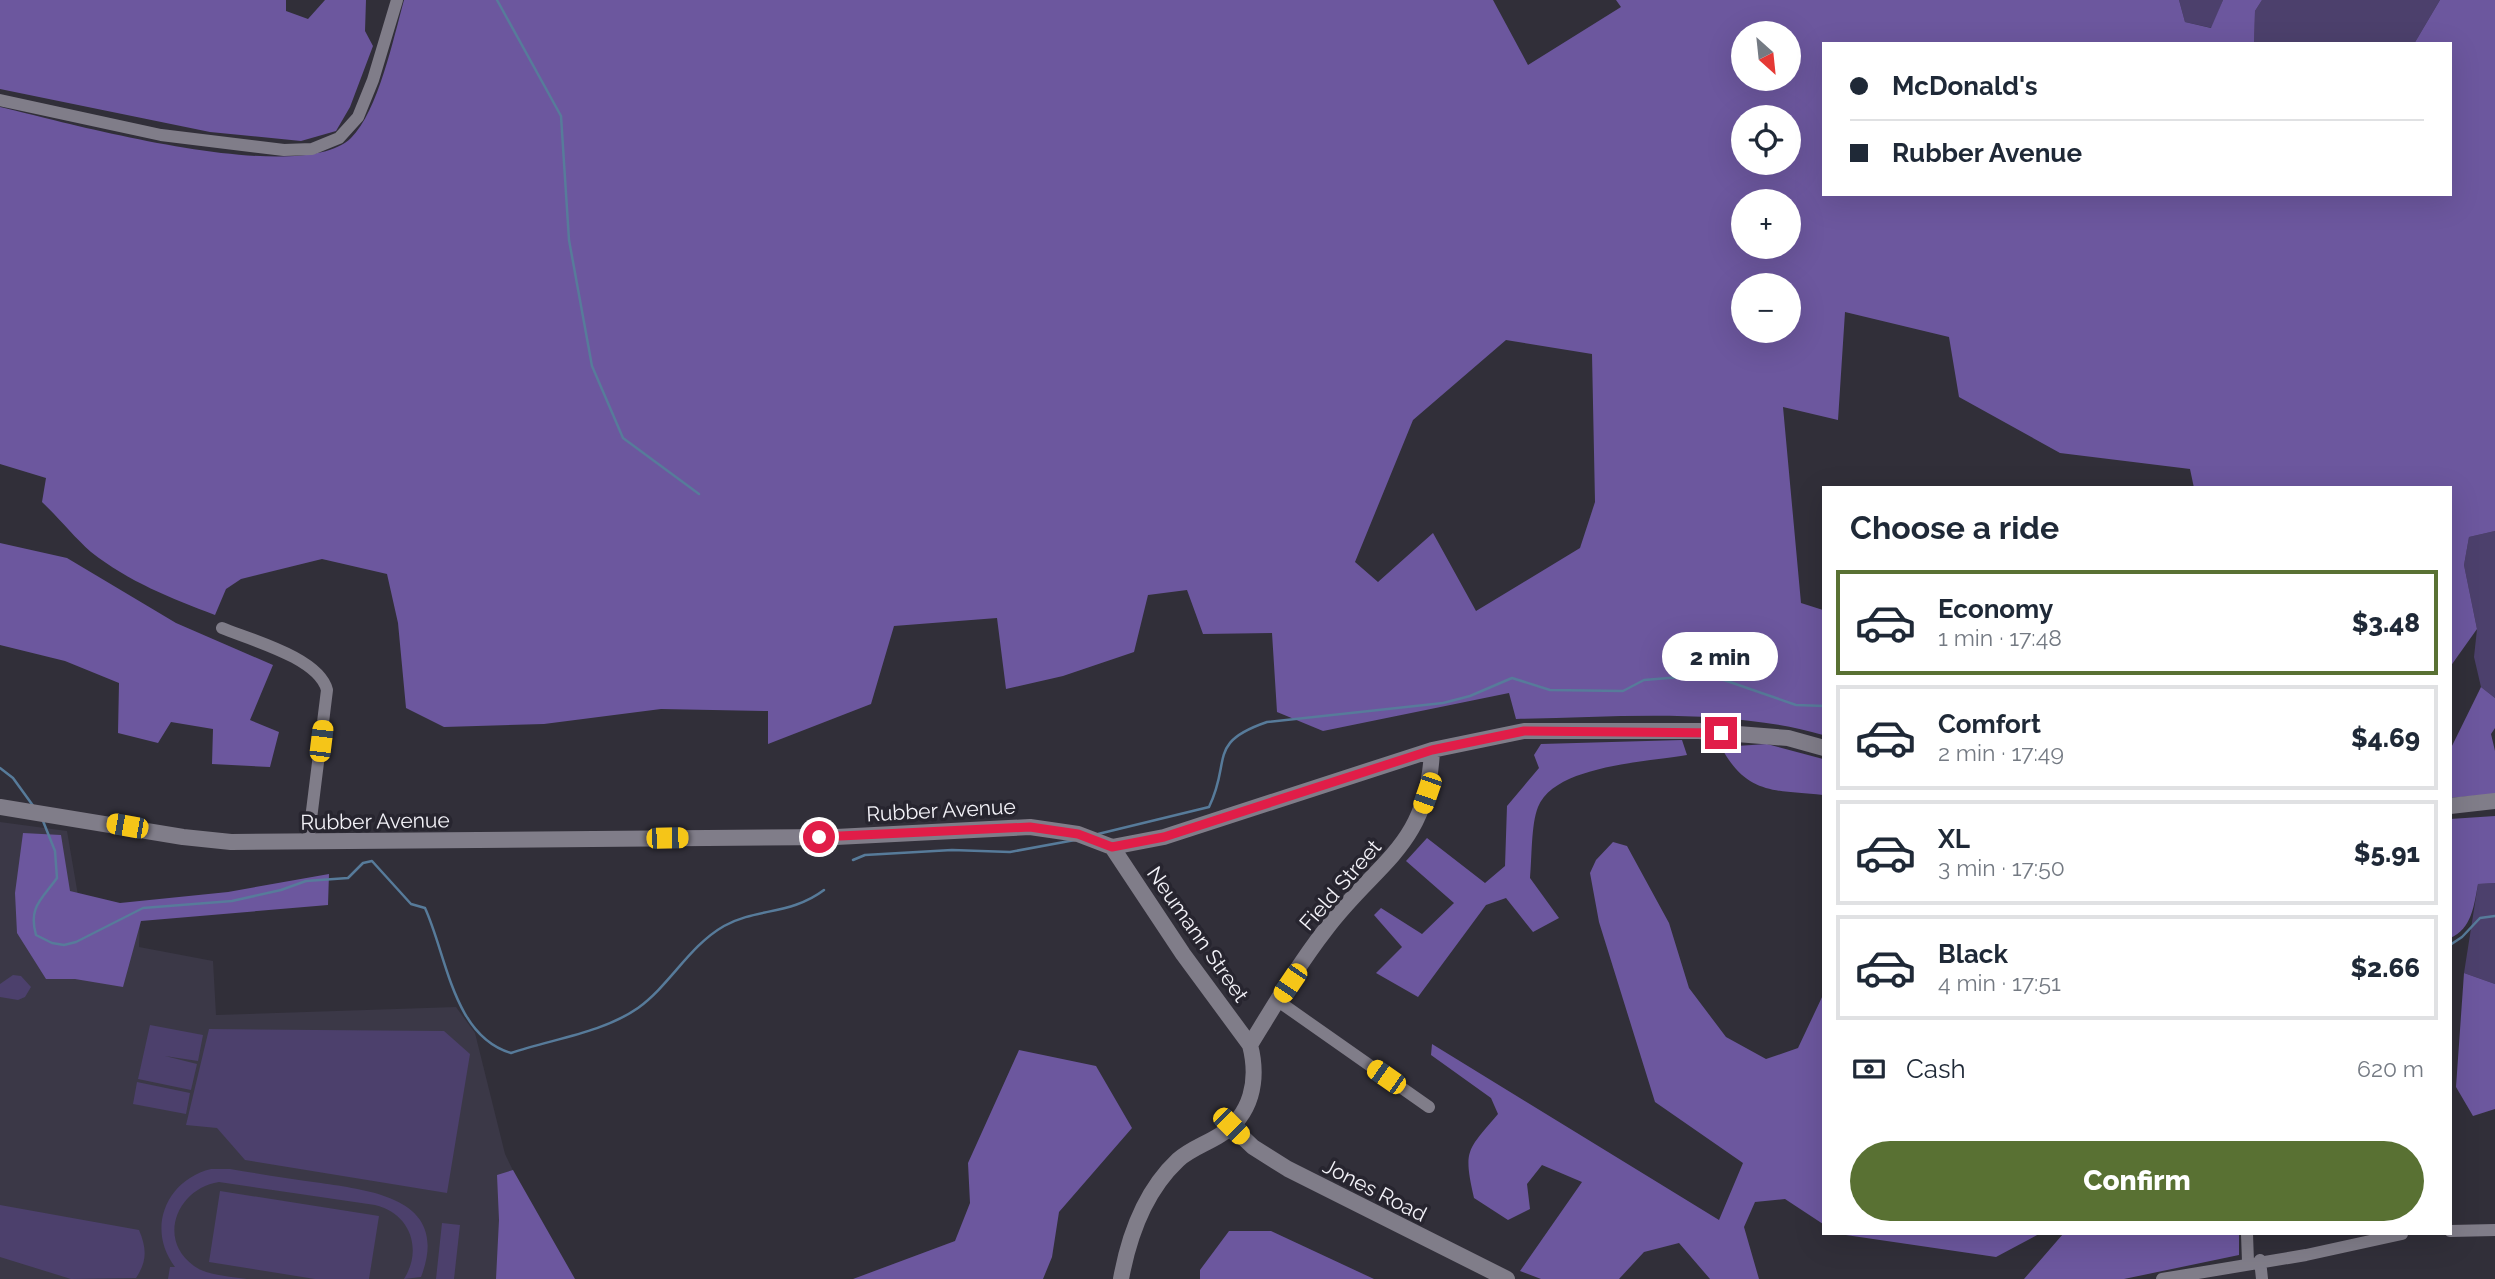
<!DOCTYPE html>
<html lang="en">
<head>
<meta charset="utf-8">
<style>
	:root { --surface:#fff; --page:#f2f2f3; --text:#1f2937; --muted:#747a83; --line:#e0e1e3; --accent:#597133 }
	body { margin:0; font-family:Raleway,sans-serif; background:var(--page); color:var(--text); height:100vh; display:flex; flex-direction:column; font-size:26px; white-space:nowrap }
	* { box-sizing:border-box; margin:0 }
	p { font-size:23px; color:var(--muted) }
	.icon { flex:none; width:38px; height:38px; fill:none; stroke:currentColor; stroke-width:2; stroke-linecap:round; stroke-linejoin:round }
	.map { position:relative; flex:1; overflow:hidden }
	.drawer { position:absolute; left:1822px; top:486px; width:630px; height:749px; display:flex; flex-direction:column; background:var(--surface); border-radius:0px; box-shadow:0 7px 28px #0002 }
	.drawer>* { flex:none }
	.banner { position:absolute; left:1822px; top:42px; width:630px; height:154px; border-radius:0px; box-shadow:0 7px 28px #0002; display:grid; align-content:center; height:154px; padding:0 28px; background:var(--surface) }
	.needle { width:46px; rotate:153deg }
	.tools { position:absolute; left:1731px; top:21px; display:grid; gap:14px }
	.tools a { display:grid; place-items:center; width:70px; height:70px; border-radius:50%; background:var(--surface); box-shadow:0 7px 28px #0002; font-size:35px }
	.end { position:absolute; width:32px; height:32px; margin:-16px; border:9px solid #e11d48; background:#fff; box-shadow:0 0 0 4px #fff }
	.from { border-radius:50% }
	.bubble { position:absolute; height:49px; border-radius:24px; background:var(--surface); box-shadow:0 7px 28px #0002; font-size:23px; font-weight:800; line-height:49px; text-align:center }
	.car { position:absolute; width:21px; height:42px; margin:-21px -10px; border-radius:9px; box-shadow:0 0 5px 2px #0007; background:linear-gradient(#f5c518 24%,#345 0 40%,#f5c518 0 76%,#345 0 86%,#f5c518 0) }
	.banner b { display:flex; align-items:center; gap:24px; height:66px; font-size:26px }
	.banner b+b { border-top:2px solid var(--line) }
	.banner i { width:18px; height:18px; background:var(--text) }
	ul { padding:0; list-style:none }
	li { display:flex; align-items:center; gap:21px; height:105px; margin:0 14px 10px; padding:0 14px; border:4px solid var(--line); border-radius:0px }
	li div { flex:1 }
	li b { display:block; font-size:26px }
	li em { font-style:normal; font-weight:800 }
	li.on { border-color:var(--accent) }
	li>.icon { width:63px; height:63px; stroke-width:1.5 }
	h2 { padding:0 28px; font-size:32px; line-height:84px }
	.pay { display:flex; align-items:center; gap:18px; height:77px; padding:0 28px; font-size:26px }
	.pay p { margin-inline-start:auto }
	.button { display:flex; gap:14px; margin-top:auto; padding:14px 28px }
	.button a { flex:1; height:80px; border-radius:42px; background:var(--accent); color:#fff; font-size:28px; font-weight:800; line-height:80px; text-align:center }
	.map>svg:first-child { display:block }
	.built { fill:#3b3847 }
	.green { fill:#4c406c }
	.forest { fill:#6c579e; fill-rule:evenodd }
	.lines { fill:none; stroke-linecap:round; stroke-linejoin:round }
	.stream { stroke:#577b9a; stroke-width:2.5 }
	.minor { stroke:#807d89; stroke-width:12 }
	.tertiary { stroke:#807d89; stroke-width:16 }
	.route { stroke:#e11d48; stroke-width:9 }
	.labels { text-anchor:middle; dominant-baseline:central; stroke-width:7; stroke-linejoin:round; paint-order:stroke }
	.street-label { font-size:21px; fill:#f3f2f8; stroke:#27252f }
</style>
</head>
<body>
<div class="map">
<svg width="2495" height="1279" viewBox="0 0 2495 1279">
	<rect width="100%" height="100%" fill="#312f39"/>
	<path class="built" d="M 0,822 L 67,831 L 83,925 L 140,921 L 139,947 L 213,961 L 216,1015 L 456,1007 L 475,1033 L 505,1154 L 566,1279 L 0,1279 Z"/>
	<path class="green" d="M 2179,0 L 2223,0 L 2212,28 L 2185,22 Z
		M 2262,0 L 2440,0 L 2414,44 L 2254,44 L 2255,11 Z
		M 2495,531 L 2495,698 L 2481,687 L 2474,657 L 2477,629 L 2464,565 L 2469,537 Z
		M 2495,883 L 2495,984 L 2464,973 L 2478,884 Z
		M 13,975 L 21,976 L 31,987 L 25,997 L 18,1000 L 0,997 L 0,984 Z
		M 150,1025 L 203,1035 L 198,1061 L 165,1056 L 197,1064 L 191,1090 L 138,1079 Z
		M 209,1029 L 444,1031 L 470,1054 L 447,1193 L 245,1160 L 217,1128 L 186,1125 Z
		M 137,1082 L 190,1093 L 186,1114 L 133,1104 Z
		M 211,1169 L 230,1169 C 260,1174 290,1179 321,1183 C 373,1191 451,1199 421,1277 L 404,1279 C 423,1249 410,1213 375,1205 L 219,1182 C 178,1188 156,1239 194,1266 C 208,1276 229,1276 247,1279 L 168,1279 L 170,1267 L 175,1267 C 146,1229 166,1180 211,1169 Z
		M 220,1191 L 379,1216 L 369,1279 L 315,1279 L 209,1262 Z
		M 0,1205 L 139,1230 C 147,1249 147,1261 136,1278 L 71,1279 L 0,1257 Z
		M 442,1223 L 460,1225 L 454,1279 L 436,1279 Z"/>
	<path class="forest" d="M 0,0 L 286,0 L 286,11 L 308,19 L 325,0 L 366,0 L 365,31 L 373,46 L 350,107 L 336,131 L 301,141 L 210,132 L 0,89 Z
		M 404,0 L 1493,0 L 1528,65 L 1621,7 L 1616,0 L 2179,0 L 2185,22 L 2211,28 L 2223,0 L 2262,0 L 2255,11 L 2254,44 L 1824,44 L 1824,194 L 2450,194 L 2450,44 L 2414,44 L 2440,0 L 2495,0 L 2495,531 L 2469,537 L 2464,565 L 2477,629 L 2450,667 L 2450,488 L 2194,488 L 2190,469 L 2060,453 L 1959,397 L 1949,337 L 1845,312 L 1838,420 L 1783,407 L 1801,603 L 1823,610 L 1823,735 C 1725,707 1617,717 1516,719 L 1509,693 L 1323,731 L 1277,712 L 1272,633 L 1203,634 L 1187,590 L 1148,595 L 1134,652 L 1063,676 L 1006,689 L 997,618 L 894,626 L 871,704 L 768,744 L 768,711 L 661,709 L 544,724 L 444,727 L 406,708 L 398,623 L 387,574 L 322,559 L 241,579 L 226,589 L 215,615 C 171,598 129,582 91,552 C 74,537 59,518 42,502 L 46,478 L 0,464 L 0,107 C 69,123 299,188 351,138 C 378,112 394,36 404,0 ZM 1743,33 L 1788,33 L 1788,79 L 1743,79 ZM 1743,117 L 1788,117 L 1788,163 L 1743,163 ZM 1743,201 L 1788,201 L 1788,247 L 1743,247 ZM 1743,285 L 1788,285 L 1788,331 L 1743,331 ZM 1506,340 L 1592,354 L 1595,502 L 1580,548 L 1476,611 L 1433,533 L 1378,582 L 1355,562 L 1413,420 Z
		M 0,543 L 67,558 L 176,623 L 273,665 L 250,720 L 279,732 L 270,767 L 212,764 L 213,729 L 171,722 L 158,743 L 118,733 L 119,683 L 65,661 L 0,645 Z
		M 2481,687 L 2495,698 L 2495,728 L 2491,734 L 2495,751 L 2495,794 L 2450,798 L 2450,750 Z
		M 1682,740 L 1687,755 C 1648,762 1555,765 1538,807 C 1531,824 1532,859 1530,878 L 1559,918 L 1533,932 L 1506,898 L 1486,905 L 1418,997 L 1376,973 L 1402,947 L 1374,915 L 1381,908 L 1422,934 L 1454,903 L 1406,861 L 1427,838 L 1485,883 L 1505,866 L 1507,806 L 1539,768 L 1534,755 L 1541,744 Z
		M 1767,744 L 1823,759 L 1823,795 C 1774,790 1747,795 1721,747 Z
		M 2495,816 L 2495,883 L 2478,884 C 2474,905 2472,929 2450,938 L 2450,819 Z
		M 23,833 L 61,835 L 70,891 L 120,903 L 228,892 L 329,874 L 328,905 L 141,921 L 123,987 L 75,979 L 46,979 L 17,933 L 15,893 Z
		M 1613,842 L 1627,846 L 1669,923 L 1689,988 L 1726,1037 L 1766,1059 L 1798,1048 L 1823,995 L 1823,1224 L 1785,1199 L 1755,1202 L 1744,1227 L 1759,1279 L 1710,1279 L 1679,1243 L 1644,1252 L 1619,1279 L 1541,1279 L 1520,1271 L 1582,1182 L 1542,1165 L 1527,1184 L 1530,1209 L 1508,1220 L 1474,1198 C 1463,1149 1467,1151 1498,1114 L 1491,1098 L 1431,1055 L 1432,1044 L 1719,1220 L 1743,1163 L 1655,1102 L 1599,922 L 1590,873 L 1596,860 Z
		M 2464,973 L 2495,984 L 2495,1109 L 2473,1116 L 2456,1087 Z
		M 1019,1050 L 1096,1066 L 1132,1128 L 1059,1212 L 1052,1257 L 1043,1279 L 853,1279 L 955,1241 L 970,1203 L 968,1163 Z
		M 513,1170 L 575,1279 L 496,1279 L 499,1220 L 497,1175 Z
		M 1229,1231 L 1271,1231 L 1374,1279 L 1200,1279 L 1200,1270 Z
		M 1839,1234 L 2039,1234 L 1996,1257 Z
		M 2063,1234 L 2239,1234 L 2239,1255 L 2124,1279 L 2024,1279 Z"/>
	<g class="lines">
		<path class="stream" d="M 497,0 L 561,116 L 569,240 L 592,366 L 623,438 L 699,494
			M 0,768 L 13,778 L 34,807
			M 43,821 L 55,851 L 57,878 C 42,899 28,907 36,935 L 52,943 L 64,945 L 76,942 L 143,908 L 232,901 L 281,890 L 306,881 L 348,878 L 363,863 L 372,861 L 411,904 L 425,908 C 447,956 453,1036 511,1053 C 552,1039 602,1033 638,1008 C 670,985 689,946 724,926 C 756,908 791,915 824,890
			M 1098,834 L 1209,807 C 1232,760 1206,743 1267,722 L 1443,703 L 1470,696 L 1512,678 L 1550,690 L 1623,691 L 1644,680 L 1681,677 L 1724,680 L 1796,705 L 1824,706
			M 853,860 L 865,855 L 952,850 L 1010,852 L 1075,840
			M 2450,945 L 2462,937 L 2480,918 L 2495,916"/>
		<path class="minor" d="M 0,100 L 161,135 L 284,150 L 312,149 L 339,138 L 358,117 L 373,80 L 397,0
			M 222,628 C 251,640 319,658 327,690 L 308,843
			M 1278,1001 L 1429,1107
			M 2450,1231 L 2495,1230
			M 2247,1234 L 2248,1262
			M 2260,1260 L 2262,1279
			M 2162,1279 L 2306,1255 L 2402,1234"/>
		<path class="tertiary" d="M 2450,806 L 2495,801
			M 0,807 L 183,837 L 231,842 L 836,837 L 1030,827 L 1078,834 L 1112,847 L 1183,954 L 1250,1045 C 1259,1080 1252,1115 1220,1135 C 1206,1144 1190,1149 1178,1160 C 1145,1191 1129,1235 1121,1279
			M 1112,847 L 1164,837 L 1432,750 L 1524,731 L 1699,731 L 1788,738 L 1824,748
			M 1250,1045 C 1274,1006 1298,965 1326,929 C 1376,862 1428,847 1432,750
			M 1231,1126 L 1253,1147 L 1288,1169 L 1507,1279"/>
	</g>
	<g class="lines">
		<path class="route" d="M 819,837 L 1030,827 L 1078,834 L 1112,847 L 1164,837 L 1432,750 L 1524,731 L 1721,733"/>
	</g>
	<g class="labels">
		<g class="street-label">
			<text transform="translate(941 810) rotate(-3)">Rubber Avenue</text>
			<text transform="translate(375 821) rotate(-1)">Rubber Avenue</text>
			<text transform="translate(1340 885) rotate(-49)">Field Street</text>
			<text transform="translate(1198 934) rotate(55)">Neumann Street</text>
			<text transform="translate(1375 1190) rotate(27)">Jones Road</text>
		</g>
	</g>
</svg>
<div class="tools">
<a><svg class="needle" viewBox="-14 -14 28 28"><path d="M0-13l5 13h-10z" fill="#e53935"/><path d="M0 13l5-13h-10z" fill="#747a83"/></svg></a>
<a><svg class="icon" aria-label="locate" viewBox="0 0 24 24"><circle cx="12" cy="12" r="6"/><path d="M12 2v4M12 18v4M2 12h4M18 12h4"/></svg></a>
<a>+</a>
<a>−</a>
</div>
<i class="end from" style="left:819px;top:837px"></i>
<i class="end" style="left:1721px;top:733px"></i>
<div class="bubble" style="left:1662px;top:632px;width:116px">2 min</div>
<i class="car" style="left:321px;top:741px;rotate:7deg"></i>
<i class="car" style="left:1427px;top:793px;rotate:199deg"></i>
<i class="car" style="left:127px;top:826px;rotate:280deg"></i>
<i class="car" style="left:667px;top:838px;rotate:89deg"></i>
<i class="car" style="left:1290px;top:983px;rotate:214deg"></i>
<i class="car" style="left:1386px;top:1077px;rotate:305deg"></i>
<i class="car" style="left:1231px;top:1126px;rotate:135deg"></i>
<div class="banner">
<b><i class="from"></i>McDonald's</b>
<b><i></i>Rubber Avenue</b>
</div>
<section class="drawer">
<h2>Choose a ride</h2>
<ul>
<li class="on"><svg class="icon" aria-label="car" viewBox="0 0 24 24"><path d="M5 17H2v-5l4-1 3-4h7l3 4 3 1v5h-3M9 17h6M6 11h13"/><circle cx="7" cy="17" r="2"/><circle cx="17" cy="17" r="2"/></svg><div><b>Economy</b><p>1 min · 17:48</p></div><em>$3.48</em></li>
<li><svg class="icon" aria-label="car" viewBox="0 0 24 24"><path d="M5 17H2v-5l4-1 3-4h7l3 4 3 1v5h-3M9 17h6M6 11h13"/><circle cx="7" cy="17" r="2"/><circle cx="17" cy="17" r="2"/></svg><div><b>Comfort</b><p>2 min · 17:49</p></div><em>$4.69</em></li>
<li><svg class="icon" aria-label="car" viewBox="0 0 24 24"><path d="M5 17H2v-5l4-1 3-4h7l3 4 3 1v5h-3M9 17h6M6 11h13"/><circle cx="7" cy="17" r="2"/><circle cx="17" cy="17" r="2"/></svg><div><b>XL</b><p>3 min · 17:50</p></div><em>$5.91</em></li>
<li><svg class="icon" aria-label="car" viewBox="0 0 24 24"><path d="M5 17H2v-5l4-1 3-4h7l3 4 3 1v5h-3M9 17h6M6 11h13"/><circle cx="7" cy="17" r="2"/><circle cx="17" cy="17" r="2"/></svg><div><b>Black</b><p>4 min · 17:51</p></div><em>$2.66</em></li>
</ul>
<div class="pay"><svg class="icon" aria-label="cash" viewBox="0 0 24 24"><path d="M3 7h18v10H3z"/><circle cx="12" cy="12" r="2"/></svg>Cash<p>620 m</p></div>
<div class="button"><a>Confirm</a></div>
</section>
</div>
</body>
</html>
